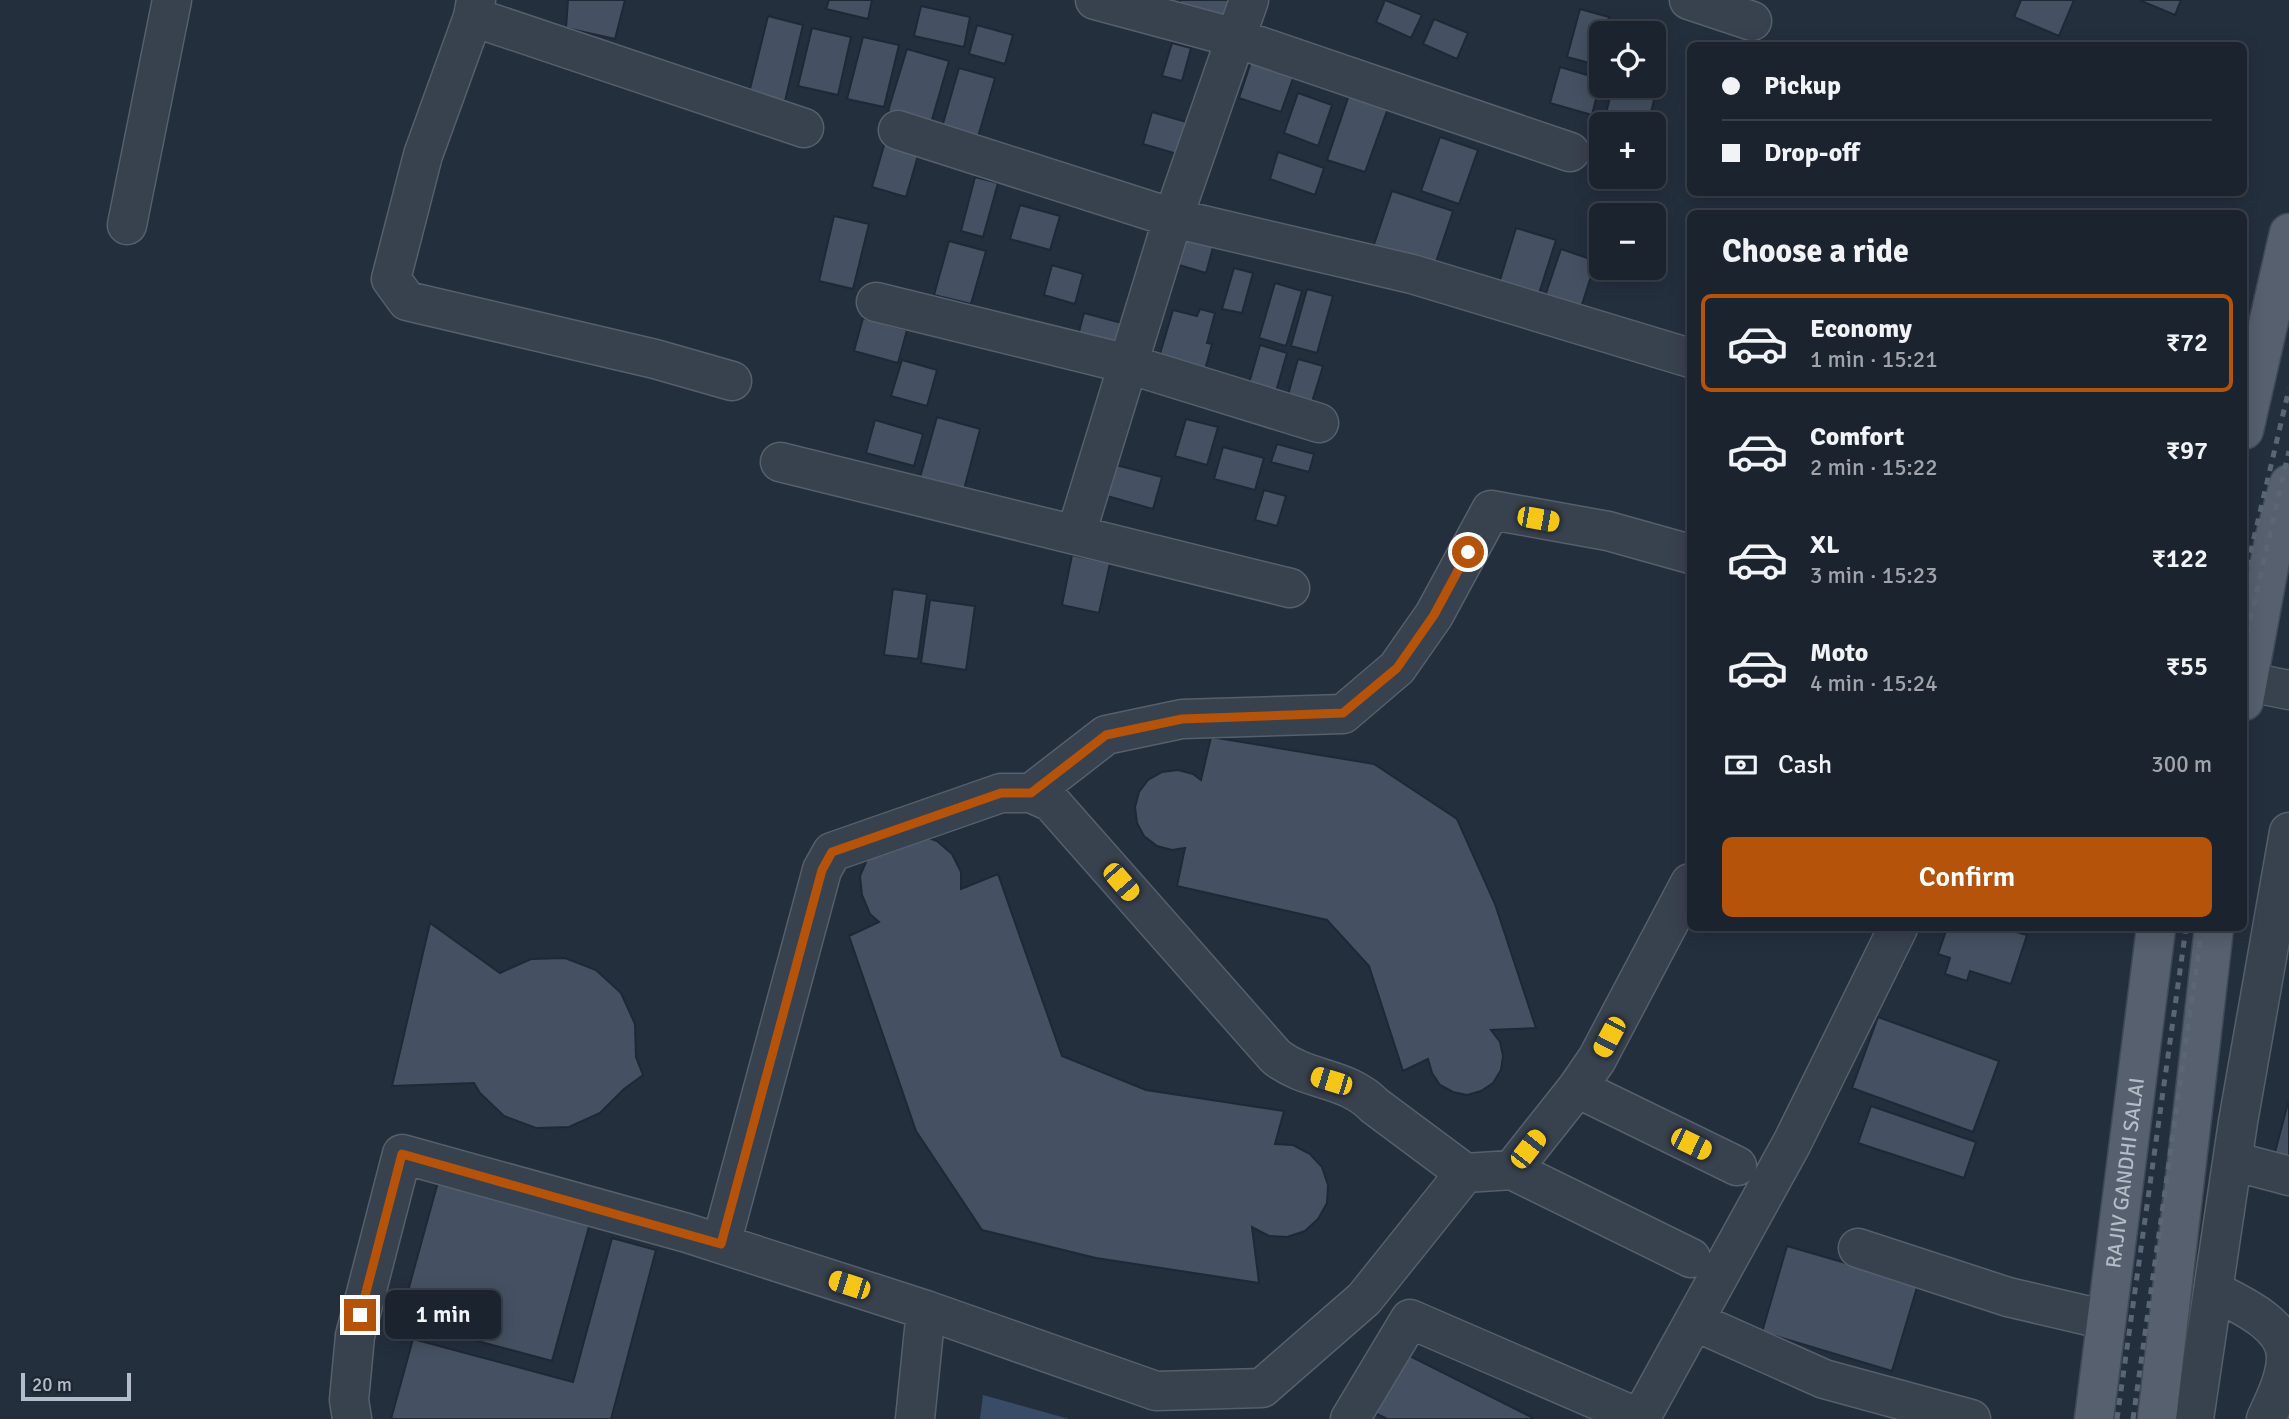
<!DOCTYPE html>
<html lang="en">
<head>
<meta charset="utf-8">
<style>
	:root { --surface:#1b232e; --page:#242b36; --text:#f1f3f6; --muted:#a0a4aa; --line:#39404a; --accent:#b45309 }
	body { margin:0; font-family:Signika,sans-serif; background:var(--page); color:var(--text); height:100vh; display:flex; flex-direction:column; font-size:26px; white-space:nowrap }
	* { box-sizing:border-box; margin:0 }
	p { font-size:23px; color:var(--muted) }
	.icon { flex:none; width:38px; height:38px; fill:none; stroke:currentColor; stroke-width:2; stroke-linecap:round; stroke-linejoin:round }
	.map { position:relative; flex:1; overflow:hidden }
	.panel { position:absolute; left:1687px; top:210px; width:560px; height:721px; display:flex; flex-direction:column; background:var(--surface); border-radius:10px; box-shadow:0 4px 18px #0003,0 0 0 2px var(--line) }
	.panel>* { flex:none }
	.hud { position:absolute; left:1687px; top:42px; width:560px; height:154px; border-radius:10px; box-shadow:0 4px 18px #0003,0 0 0 2px var(--line); display:grid; align-content:center; height:154px; padding:0 35px; background:var(--surface) }
	.buttons { position:absolute; left:1589px; top:21px; display:grid; gap:14px }
	.buttons a { display:grid; place-items:center; width:77px; height:77px; border-radius:10px; background:var(--surface); box-shadow:0 4px 18px #0003,0 0 0 2px var(--line); font-size:35px }
	.scale { position:absolute; left:21px; bottom:18px; width:110px; box-sizing:border-box; padding-left:7px; border:4px solid #b4bcc9; border-top:0; font-size:19px; line-height:24px; white-space:nowrap; color:#b4bcc9; -webkit-text-stroke:5px #1d2633; paint-order:stroke }
	.end { position:absolute; width:32px; height:32px; margin:-16px; border:9px solid #b45309; background:#fff; box-shadow:0 0 0 4px #fff }
	.from { border-radius:50% }
	.bubble { position:absolute; height:49px; border-radius:10px; background:var(--surface); box-shadow:0 4px 18px #0003,0 0 0 2px var(--line); font-size:23px; font-weight:600; line-height:49px; text-align:center }
	.car { position:absolute; width:21px; height:42px; margin:-21px -10px; border-radius:9px; box-shadow:0 0 5px 2px #0007; background:linear-gradient(#f5c518 24%,#345 0 40%,#f5c518 0 76%,#345 0 86%,#f5c518 0) }
	.hud b { display:flex; align-items:center; gap:24px; height:66px; font-size:26px }
	.hud b+b { border-top:2px solid var(--line) }
	.hud i { width:18px; height:18px; background:var(--text) }
	ul { padding:0; list-style:none }
	li { display:flex; align-items:center; gap:21px; height:98px; margin:0 14px 10px; padding:0 21px; border:4px solid transparent; border-radius:10px }
	li div { flex:1 }
	li b { display:block; font-size:26px }
	li em { font-style:normal; font-weight:600 }
	li.current { border-color:var(--accent) }
	li>.icon { width:63px; height:63px; stroke-width:1.5 }
	h2 { padding:0 35px; font-size:32px; line-height:84px }
	.pay { display:flex; align-items:center; gap:18px; height:77px; padding:0 35px; font-size:26px }
	.pay p { margin-inline-start:auto }
	.primary-button { display:flex; gap:14px; margin-top:auto; padding:14px 35px }
	.primary-button a { flex:1; height:80px; border-radius:10px; background:var(--accent); color:#fff; font-size:28px; font-weight:600; line-height:80px; text-align:center }
	.map>svg:first-child { display:block }
	.water { fill:#394c67 }
	.building { fill:#455162; stroke:#1f2835; stroke-width:2 }
	.lines { fill:none; stroke-linecap:round; stroke-linejoin:round }
	.minor-casing { stroke:#565f6c; stroke-width:41 }
	.major-casing { stroke:#414a57; stroke-width:41 }
	.minor { stroke:#38414e; stroke-width:38 }
	.major { stroke:#56606e; stroke-width:38 }
	.rail { stroke:#5a6575; stroke-width:5; stroke-dasharray:7 7; stroke-linecap:butt }
	.route { stroke:#b45309; stroke-width:9 }
	.labels { text-anchor:middle; dominant-baseline:central; stroke-width:5; stroke-linejoin:round; paint-order:stroke }
	.street-label { font-size:21px; fill:#b4bcc9; stroke:#1d2633 }
</style>
</head>
<body>
<div class="map">
<svg width="2289" height="1419" viewBox="0 0 2289 1419">
	<rect width="100%" height="100%" fill="#242f3e"/>
	<path class="water" d="M 983,1395 L 1069,1419 L 980,1419 Z"/>
	<path class="building" d="M 568,0 L 625,0 L 615,39 L 566,28 Z
		M 829,0 L 872,0 L 868,19 L 826,9 Z
		M 1180,0 L 1241,0 L 1236,20 L 1179,5 Z
		M 1385,0 L 1422,15 L 1411,38 L 1376,22 Z
		M 2021,0 L 2074,0 L 2059,36 L 2014,17 Z
		M 2139,0 L 2181,0 L 2175,15 Z
		M 921,6 L 970,17 L 964,47 L 914,36 Z
		M 1580,9 L 1609,17 L 1605,33 L 1601,33 L 1601,47 L 1597,65 L 1567,57 Z
		M 768,16 L 803,25 L 785,101 L 749,93 Z
		M 1434,19 L 1468,33 L 1457,59 L 1423,44 Z
		M 977,25 L 1013,35 L 1005,64 L 969,54 Z
		M 812,28 L 851,37 L 838,95 L 798,86 Z
		M 863,37 L 899,45 L 884,107 L 847,99 Z
		M 1172,43 L 1191,48 L 1182,81 L 1162,76 Z
		M 907,49 L 949,61 L 931,123 L 888,111 Z
		M 1253,56 L 1296,70 L 1281,112 L 1239,98 Z
		M 1560,67 L 1601,79 L 1592,115 L 1550,103 Z
		M 959,68 L 995,78 L 978,137 L 942,127 Z
		M 1613,86 L 1632,86 L 1656,92 L 1648,124 L 1606,113 Z
		M 1298,93 L 1332,105 L 1318,146 L 1284,133 Z
		M 1349,95 L 1388,108 L 1365,172 L 1327,160 Z
		M 1152,112 L 1193,124 L 1184,156 L 1143,144 Z
		M 1440,137 L 1478,150 L 1459,204 L 1421,191 Z
		M 885,142 L 919,152 L 906,197 L 872,187 Z
		M 1278,152 L 1324,168 L 1315,195 L 1270,179 Z
		M 975,177 L 998,183 L 983,237 L 961,231 Z
		M 1392,191 L 1453,211 L 1431,277 L 1370,256 Z
		M 1020,205 L 1060,216 L 1050,250 L 1010,239 Z
		M 834,216 L 869,224 L 853,289 L 819,281 Z
		M 1516,228 L 1556,240 L 1535,306 L 1496,293 Z
		M 1178,230 L 1215,240 L 1206,273 L 1169,262 Z
		M 949,241 L 986,251 L 971,304 L 934,295 Z
		M 1561,249 L 1596,261 L 1576,323 L 1540,311 Z
		M 1052,265 L 1083,274 L 1075,304 L 1044,295 Z
		M 1234,268 L 1253,273 L 1242,313 L 1222,309 Z
		M 1275,283 L 1302,291 L 1286,346 L 1259,338 Z
		M 1307,289 L 1333,296 L 1317,353 L 1291,346 Z
		M 1200,309 L 1215,313 L 1207,343 L 1212,344 L 1203,377 L 1157,364 L 1173,310 L 1197,316 Z
		M 1084,313 L 1122,323 L 1114,353 L 1076,343 Z
		M 863,318 L 907,330 L 898,363 L 854,351 Z
		M 1260,345 L 1287,353 L 1275,395 L 1248,387 Z
		M 1298,359 L 1323,366 L 1312,402 L 1288,395 Z
		M 902,360 L 937,370 L 927,406 L 891,396 Z
		M 937,417 L 980,429 L 963,493 L 919,481 Z
		M 1186,419 L 1218,427 L 1207,465 L 1175,456 Z
		M 875,420 L 923,434 L 914,466 L 866,453 Z
		M 1277,444 L 1314,454 L 1309,472 L 1271,462 Z
		M 1223,447 L 1264,458 L 1255,490 L 1214,479 Z
		M 1116,465 L 1162,477 L 1153,509 L 1107,496 Z
		M 1264,490 L 1286,496 L 1277,526 L 1255,520 Z
		M 1072,555 L 1110,563 L 1099,613 L 1062,605 Z
		M 893,589 L 927,594 L 918,659 L 884,655 Z
		M 930,600 L 975,606 L 966,670 L 921,663 Z
		M 1211,737 L 1374,764 L 1457,819 L 1495,904 L 1536,1028 L 1491,1030 L 1500,1042 L 1503,1056 L 1501,1070 L 1493,1083 L 1481,1091 L 1467,1095 L 1453,1092 L 1440,1085 L 1432,1073 L 1428,1059 L 1403,1071 L 1369,966 L 1327,920 L 1177,886 L 1185,848 L 1172,850 L 1157,846 L 1144,836 L 1137,823 L 1135,807 L 1139,792 L 1148,780 L 1162,772 L 1178,770 L 1193,774 L 1201,780 Z
		M 919,834 L 937,841 L 952,854 L 961,872 L 961,889 L 998,874 L 1062,1056 L 1146,1090 L 1284,1111 L 1275,1144 L 1293,1145 L 1310,1154 L 1322,1167 L 1328,1185 L 1327,1203 L 1318,1219 L 1305,1231 L 1287,1237 L 1269,1236 L 1252,1227 L 1259,1283 L 1096,1258 L 982,1230 L 916,1131 L 849,936 L 879,922 L 870,914 L 862,895 L 860,876 L 868,857 Z
		M 430,923 L 500,973 L 531,959 L 565,958 L 596,970 L 621,993 L 635,1024 L 636,1057 L 643,1075 L 624,1089 L 600,1113 L 569,1127 L 536,1128 L 504,1116 L 480,1093 L 474,1083 L 392,1086 Z
		M 1947,928 L 2002,928 L 2027,935 L 2011,984 L 1970,971 L 1967,981 L 1945,974 L 1950,958 L 1938,954 Z
		M 1878,1017 L 1999,1061 L 1973,1132 L 1852,1088 Z
		M 2288,1103 L 2289,1104 L 2289,1180 L 2269,1175 Z
		M 1871,1106 L 1976,1142 L 1964,1178 L 1858,1143 Z
		M 438,1182 L 590,1223 L 552,1361 L 400,1320 Z
		M 612,1238 L 656,1250 L 611,1419 L 391,1419 L 413,1339 L 573,1382 Z
		M 1787,1246 L 1918,1284 L 1892,1371 L 1762,1332 Z
		M 1398,1350 L 1535,1419 L 1387,1419 L 1367,1409 Z"/>
	<g class="lines">
		<defs>
			<path id="minor" d="M 476,0 L 473,17 L 423,155 L 391,279 L 407,301 L 655,359 L 732,381
				M 1095,0 L 1236,38 L 1570,152
				M 1689,0 L 1752,21
				M 473,17 L 804,128
				M 898,130 L 1173,218 L 1412,274 L 1690,358
				M 127,225 L 172,0
				M 876,302 L 1128,364 L 1319,423
				M 780,462 L 1290,588
				M 1076,534 L 1173,218 L 1249,0
				M 2244,681 L 2289,690
				M 1031,793 L 1106,735 L 1182,719 L 1343,714 L 1397,668 L 1434,615 L 1491,510 L 1608,531 L 1690,554
				M 1577,1088 L 1737,1166
				M 2233,1161 L 2289,1176
				M 1512,1170 L 1691,1258
				M 721,1244 L 822,870 L 832,852 L 1001,793 L 1031,793 L 1051,802 L 1276,1057 C 1308,1082 1346,1076 1375,1106 L 1465,1173
				M 1858,1248 L 2008,1297 L 2106,1320
				M 2214,1291 C 2239,1304 2286,1324 2286,1357 C 2286,1378 2274,1401 2266,1419
				M 1694,1321 L 1824,1379 L 1971,1419
				M 352,1419 L 349,1400 L 355,1336 L 402,1154 L 687,1233 L 926,1310 L 1156,1391 L 1262,1388 L 1364,1299 L 1465,1173 L 1512,1170 L 1577,1088 L 1597,1059 L 1690,883
				M 915,1419 L 926,1310
				M 1350,1419 L 1410,1319 L 1641,1419
				M 1640,1419 L 1792,1143 L 1898,928
				M 2194,1419 L 2238,1122 L 2289,832"/>
			<g id="major">
				<path d="M 2244,430 L 2289,233"/>
				<path d="M 2244,701 L 2274,540 L 2289,484"/>
				<path id="s1" d="M 2094,1419 L 2156,928"/>
				<path d="M 2157,1419 L 2214,928"/>
			</g>
		</defs>
		<use href="#minor" class="minor-casing"/>
		<use href="#major" class="major-casing"/>
		<use href="#minor" class="minor"/>
		<use href="#major" class="major"/>
		<path class="rail" d="M 2244,580 L 2289,389
			M 2244,647 L 2289,451
			M 2117,1419 L 2186,928
			M 2133,1419 L 2202,928"/>
	</g>
	<g class="lines">
		<path class="route" d="M 360,1315 L 402,1154 L 721,1244 L 822,870 L 832,852 L 1001,793 L 1031,793 L 1106,735 L 1182,719 L 1343,713 L 1397,668 L 1434,615 L 1468,552"/>
	</g>
	<g class="labels">
		<g class="street-label">
			<text stroke="none"><textPath href="#s1" startOffset="248">RAJIV GANDHI SALAI</textPath></text>
		</g>
	</g>
</svg>
<div class="buttons">
<a><svg class="icon" aria-label="locate" viewBox="0 0 24 24"><circle cx="12" cy="12" r="6"/><path d="M12 2v4M12 18v4M2 12h4M18 12h4"/></svg></a>
<a>+</a>
<a>−</a>
</div>
<div class="scale">20 m</div>
<i class="end from" style="left:1468px;top:552px"></i>
<i class="end" style="left:360px;top:1315px"></i>
<div class="bubble" style="left:385px;top:1290px;width:116px">1 min</div>
<i class="car" style="left:1538px;top:519px;rotate:100deg"></i>
<i class="car" style="left:1121px;top:882px;rotate:139deg"></i>
<i class="car" style="left:1609px;top:1037px;rotate:208deg"></i>
<i class="car" style="left:1331px;top:1081px;rotate:287deg"></i>
<i class="car" style="left:1691px;top:1144px;rotate:116deg"></i>
<i class="car" style="left:1528px;top:1149px;rotate:38deg"></i>
<i class="car" style="left:849px;top:1285px;rotate:288deg"></i>
<div class="hud">
<b><i class="from"></i>Pickup</b>
<b><i></i>Drop-off</b>
</div>
<section class="panel">
<h2>Choose a ride</h2>
<ul>
<li class="current"><svg class="icon" aria-label="car" viewBox="0 0 24 24"><path d="M5 17H2v-5l4-1 3-4h7l3 4 3 1v5h-3M9 17h6M6 11h13"/><circle cx="7" cy="17" r="2"/><circle cx="17" cy="17" r="2"/></svg><div><b>Economy</b><p>1 min · 15:21</p></div><em>₹72</em></li>
<li><svg class="icon" aria-label="car" viewBox="0 0 24 24"><path d="M5 17H2v-5l4-1 3-4h7l3 4 3 1v5h-3M9 17h6M6 11h13"/><circle cx="7" cy="17" r="2"/><circle cx="17" cy="17" r="2"/></svg><div><b>Comfort</b><p>2 min · 15:22</p></div><em>₹97</em></li>
<li><svg class="icon" aria-label="car" viewBox="0 0 24 24"><path d="M5 17H2v-5l4-1 3-4h7l3 4 3 1v5h-3M9 17h6M6 11h13"/><circle cx="7" cy="17" r="2"/><circle cx="17" cy="17" r="2"/></svg><div><b>XL</b><p>3 min · 15:23</p></div><em>₹122</em></li>
<li><svg class="icon" aria-label="car" viewBox="0 0 24 24"><path d="M5 17H2v-5l4-1 3-4h7l3 4 3 1v5h-3M9 17h6M6 11h13"/><circle cx="7" cy="17" r="2"/><circle cx="17" cy="17" r="2"/></svg><div><b>Moto</b><p>4 min · 15:24</p></div><em>₹55</em></li>
</ul>
<div class="pay"><svg class="icon" aria-label="cash" viewBox="0 0 24 24"><path d="M3 7h18v10H3z"/><circle cx="12" cy="12" r="2"/></svg>Cash<p>300 m</p></div>
<div class="primary-button"><a>Confirm</a></div>
</section>
</div>
</body>
</html>
